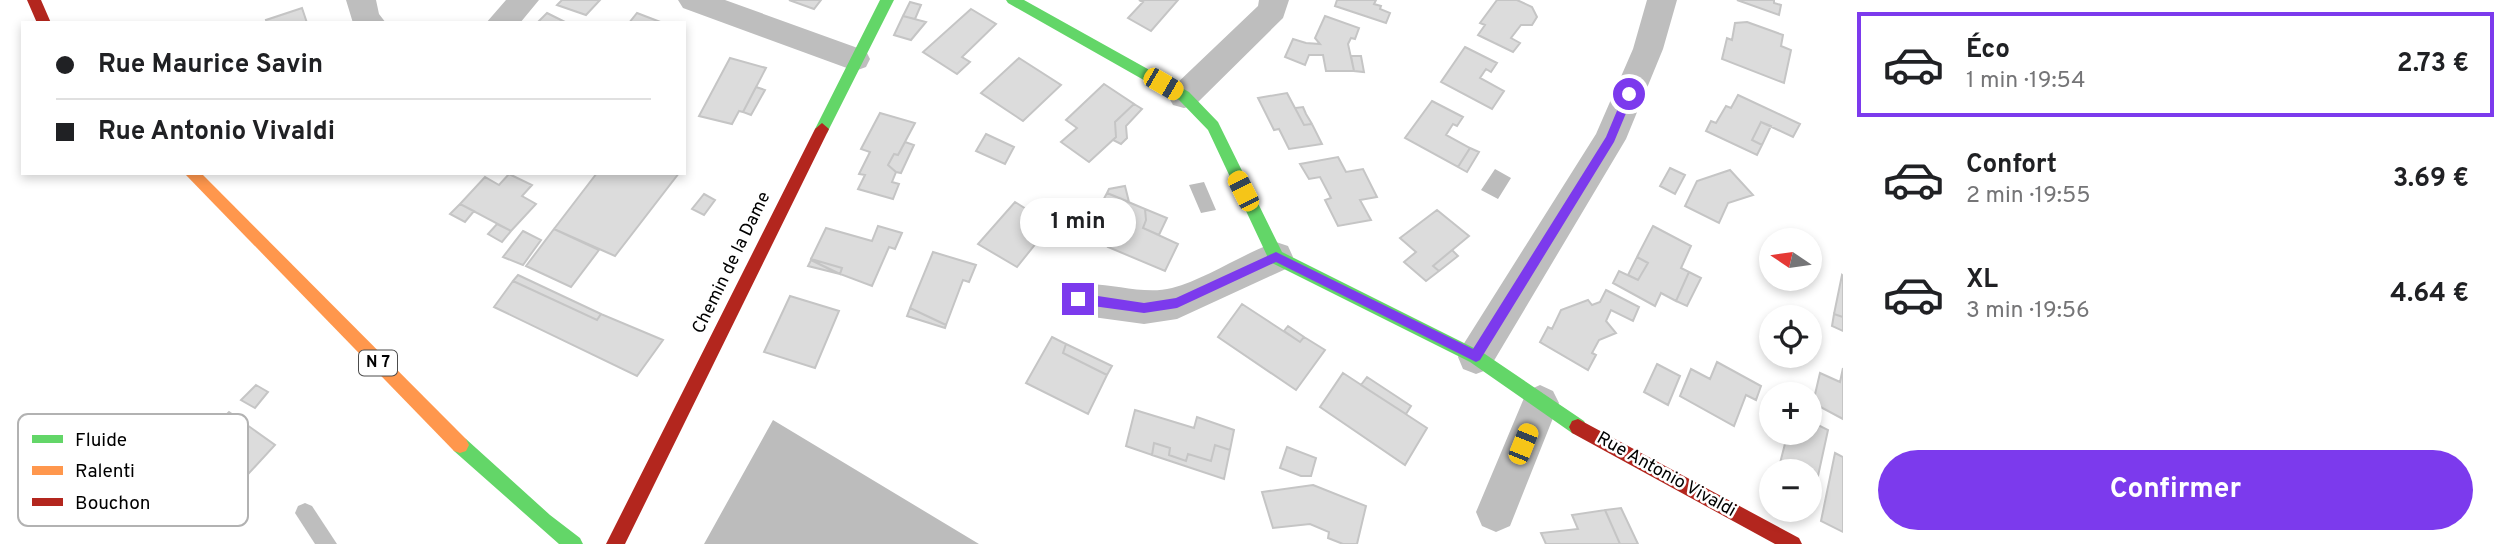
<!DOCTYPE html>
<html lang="fr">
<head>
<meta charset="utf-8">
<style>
	:root { --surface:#fff; --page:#f6f6f6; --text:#202124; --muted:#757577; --line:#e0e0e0; --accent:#7c3aed }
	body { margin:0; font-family:Overpass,sans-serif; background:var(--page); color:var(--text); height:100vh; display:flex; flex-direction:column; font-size:26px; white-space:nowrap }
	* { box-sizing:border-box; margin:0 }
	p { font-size:23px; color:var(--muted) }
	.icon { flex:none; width:38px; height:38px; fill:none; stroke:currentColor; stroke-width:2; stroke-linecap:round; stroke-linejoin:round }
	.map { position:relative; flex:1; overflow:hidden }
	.side { display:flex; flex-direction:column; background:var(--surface); width:665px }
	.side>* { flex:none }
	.banner { position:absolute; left:21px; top:21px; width:665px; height:154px; border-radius:0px; box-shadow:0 4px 10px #0003; display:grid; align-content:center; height:154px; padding:0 35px; background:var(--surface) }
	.needle { width:46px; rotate:283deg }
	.fabs { position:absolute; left:1759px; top:228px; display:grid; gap:14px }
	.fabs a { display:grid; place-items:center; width:63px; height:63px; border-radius:50%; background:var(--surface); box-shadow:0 4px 10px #0003; font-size:35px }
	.end { position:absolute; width:32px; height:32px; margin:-16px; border:9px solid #7c3aed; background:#fff; box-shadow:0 0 0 4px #fff }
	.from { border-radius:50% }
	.bubble { position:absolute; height:49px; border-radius:24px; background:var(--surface); box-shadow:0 4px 10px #0003; font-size:23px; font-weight:700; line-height:49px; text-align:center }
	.car { position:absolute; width:21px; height:42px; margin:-21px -10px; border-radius:9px; box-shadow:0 0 5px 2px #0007; background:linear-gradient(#f5c518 24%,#345 0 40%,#f5c518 0 76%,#345 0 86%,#f5c518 0) }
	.banner b { display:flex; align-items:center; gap:24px; height:66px; font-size:26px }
	.banner b+b { border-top:2px solid var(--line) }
	.banner i { width:18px; height:18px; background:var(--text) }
	ul { padding:12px 0 0; list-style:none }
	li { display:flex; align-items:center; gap:21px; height:105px; margin:0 14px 10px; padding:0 21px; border:4px solid transparent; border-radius:0px }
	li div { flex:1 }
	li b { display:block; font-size:26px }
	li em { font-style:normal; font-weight:700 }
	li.on { border-color:var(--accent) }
	li>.icon { width:63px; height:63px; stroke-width:1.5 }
	.primary-button { display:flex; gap:14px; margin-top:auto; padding:14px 35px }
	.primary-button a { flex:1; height:80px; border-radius:42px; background:var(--accent); color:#fff; font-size:28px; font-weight:700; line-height:80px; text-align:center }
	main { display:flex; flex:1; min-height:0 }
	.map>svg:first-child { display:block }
	.water { fill:#bcbcbc }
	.building { fill:#dcdcdc; stroke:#c5c5c5; stroke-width:2 }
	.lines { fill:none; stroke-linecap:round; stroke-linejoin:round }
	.lane { fill:#bebebe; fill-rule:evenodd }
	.street { fill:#bebebe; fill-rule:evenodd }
	.fast { fill:#63d668; fill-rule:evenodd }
	.slow { fill:#ff974d; fill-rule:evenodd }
	.jam { fill:#b3261e; fill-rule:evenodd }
	.route { fill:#7c3aed }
	.labels { text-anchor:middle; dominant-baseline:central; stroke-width:5; stroke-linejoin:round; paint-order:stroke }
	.shield { fill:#fff; stroke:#4c4c4c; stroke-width:2 }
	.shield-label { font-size:16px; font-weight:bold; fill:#000 }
	.street-label { font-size:18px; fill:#000; stroke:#fff }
	.key { fill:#fff; stroke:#b2b2b2; stroke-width:2 }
	.key-label { font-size:19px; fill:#000 }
</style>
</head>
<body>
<main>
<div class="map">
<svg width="1843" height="544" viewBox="0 0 1843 544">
	<rect width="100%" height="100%" fill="#fff"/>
	<path class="water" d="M 1495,169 L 1511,178 L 1498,199 L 1481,190 Z
		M 1204,182 L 1216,210 L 1201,213 L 1189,185 Z
		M 773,420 L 979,544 L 704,544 Z"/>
	<path class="building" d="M 562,0 L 600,0 L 586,15 L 557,5 Z
		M 789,0 L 821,0 L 814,9 Z
		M 1139,0 L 1178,0 L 1151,31 L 1128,18 L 1143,2 Z
		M 1337,0 L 1376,0 L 1374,4 L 1381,6 L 1380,9 L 1390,13 L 1386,23 L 1335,6 Z
		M 1497,0 L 1517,0 L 1532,7 L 1537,17 L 1532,25 L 1521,25 L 1511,38 L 1520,43 L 1513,52 L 1478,35 L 1485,25 L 1480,23 Z
		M 1737,0 L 1774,0 L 1774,3 L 1781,5 L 1779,15 Z
		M 910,2 L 921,5 L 915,19 L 903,16 Z
		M 302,8 L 307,23 L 267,23 L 266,20 Z
		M 971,9 L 996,24 L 962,57 L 970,62 L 957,74 L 923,52 Z
		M 547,13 L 567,23 L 537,23 Z
		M 637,13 L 663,23 L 629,23 Z
		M 903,16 L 926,22 L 911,40 L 894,35 Z
		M 1325,16 L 1359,28 L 1355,39 L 1351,38 L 1348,44 L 1354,71 L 1326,71 L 1323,55 L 1309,55 L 1305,65 L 1285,57 L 1293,39 L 1306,43 L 1320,44 L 1315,38 Z
		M 1747,22 L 1783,35 L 1781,46 L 1791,50 L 1784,83 L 1722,59 L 1727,38 L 1732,40 L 1735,23 Z
		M 1465,47 L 1497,63 L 1491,72 L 1486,69 L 1480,78 L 1504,91 L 1492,109 L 1441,82 Z
		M 1351,56 L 1361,56 L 1364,72 L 1354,71 Z
		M 730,58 L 766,68 L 743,112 L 739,111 L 732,124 L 699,116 Z
		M 1019,58 L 1061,85 L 1023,121 L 981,93 Z
		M 1104,84 L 1134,104 L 1115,122 L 1116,137 L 1089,162 L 1061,142 L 1077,128 L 1066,120 Z
		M 756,87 L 765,90 L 751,115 L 743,112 Z
		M 1287,93 L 1304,125 L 1312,124 L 1322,144 L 1289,149 L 1279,129 L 1274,130 L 1258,98 Z
		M 1738,95 L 1800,124 L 1793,137 L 1761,122 L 1752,140 L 1762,145 L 1757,155 L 1706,131 L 1711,121 L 1716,123 L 1726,106 L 1731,108 Z
		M 1432,101 L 1463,117 L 1457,126 L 1453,124 L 1446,135 L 1470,148 L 1458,167 L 1405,138 Z
		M 1134,104 L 1142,109 L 1126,126 L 1127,138 L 1121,144 L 1113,140 L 1116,137 L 1115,122 Z
		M 1303,107 L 1306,114 L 1312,124 L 1304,125 L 1295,108 Z
		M 880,113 L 915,123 L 898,155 L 894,154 L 888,165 L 896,172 L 892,182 L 899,184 L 893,199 L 858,189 L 865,175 L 859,174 L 870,152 L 861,149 Z
		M 1761,122 L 1771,126 L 1762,145 L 1752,140 Z
		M 986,134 L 1014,147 L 1005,164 L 976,151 Z
		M 905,142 L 914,145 L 901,173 L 896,172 L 888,165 L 894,154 L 898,155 Z
		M 1470,148 L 1479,152 L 1467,172 L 1458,167 Z
		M 1338,157 L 1346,172 L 1363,169 L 1377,197 L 1360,200 L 1371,220 L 1338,226 L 1325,200 L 1331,198 L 1320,177 L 1309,179 L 1300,164 Z
		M 1670,168 L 1685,175 L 1675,194 L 1660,186 Z
		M 1730,170 L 1753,195 L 1728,203 L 1719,223 L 1685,206 L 1697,181 Z
		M 597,173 L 679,173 L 615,256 L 554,229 Z
		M 509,174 L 532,185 L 522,196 L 536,204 L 511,231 L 460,204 L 485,177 L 499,185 Z
		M 1125,186 L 1129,202 L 1107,193 L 1109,189 Z
		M 1107,193 L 1145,209 L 1146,220 L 1143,228 L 1178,244 L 1165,271 L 1108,247 L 1112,238 L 1088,228 Z
		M 704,194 L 715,200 L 704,215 L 692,209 Z
		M 1015,202 L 1042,219 L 1027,236 L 1037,242 L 1017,267 L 978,244 Z
		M 460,204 L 474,211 L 465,222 L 450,214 Z
		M 1145,209 L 1167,218 L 1159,235 L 1143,228 L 1146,220 Z
		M 1437,210 L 1469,236 L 1433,266 L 1439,271 L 1426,281 L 1404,262 L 1416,252 L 1400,238 Z
		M 497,224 L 511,231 L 502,242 L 488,234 Z
		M 878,226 L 902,233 L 895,249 L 889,247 L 872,286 L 840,274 L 842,268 L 811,259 L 826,228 L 872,241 Z
		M 1653,226 L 1691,246 L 1681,268 L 1689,272 L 1676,301 L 1661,293 L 1655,306 L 1613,283 L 1619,271 L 1638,280 L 1648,263 L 1637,257 Z
		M 554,229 L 599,250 L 571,287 L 526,266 Z
		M 523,231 L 541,240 L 523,265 L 503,257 Z
		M 1452,250 L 1458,256 L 1439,271 L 1433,266 Z
		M 933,252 L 976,265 L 969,282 L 963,280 L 946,325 L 910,308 Z
		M 1637,257 L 1648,263 L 1638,280 L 1628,275 Z
		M 811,259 L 842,268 L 840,274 L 811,260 Z
		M 811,260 L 835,272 L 840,274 L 808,266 Z
		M 1689,272 L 1701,278 L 1687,306 L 1676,301 Z
		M 518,275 L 601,314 L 597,320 L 513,281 Z
		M 1842,275 L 1843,276 L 1843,317 L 1834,314 Z
		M 513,281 L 597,320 L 601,314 L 663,340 L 637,376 L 494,307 Z
		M 1606,290 L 1639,307 L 1633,321 L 1611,310 L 1606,321 L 1616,333 L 1599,340 L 1592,353 L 1596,355 L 1588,370 L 1540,342 L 1548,327 L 1552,329 L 1561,310 L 1588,300 L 1592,305 L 1600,302 Z
		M 790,296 L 839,311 L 815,368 L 764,352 Z
		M 1242,304 L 1300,342 L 1304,337 L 1325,350 L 1296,390 L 1218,337 Z
		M 910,308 L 946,325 L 945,328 L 907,316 Z
		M 1834,314 L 1843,317 L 1843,331 L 1832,326 Z
		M 1288,326 L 1304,337 L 1300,342 L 1284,331 Z
		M 1052,337 L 1066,344 L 1063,353 L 1107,375 L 1088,414 L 1026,383 Z
		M 1066,344 L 1112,366 L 1107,375 L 1063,353 Z
		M 1717,362 L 1761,386 L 1756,400 L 1746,395 L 1734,426 L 1680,396 L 1691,369 L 1710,379 Z
		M 1657,364 L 1680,376 L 1668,405 L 1644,392 Z
		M 1843,368 L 1843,419 L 1813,403 L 1820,373 L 1840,382 Z
		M 1343,373 L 1427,428 L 1405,465 L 1320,407 Z
		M 1367,377 L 1411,406 L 1406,414 L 1361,385 Z
		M 256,385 L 268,392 L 255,408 L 241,400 Z
		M 1135,410 L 1194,428 L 1197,417 L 1234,430 L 1230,450 L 1215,445 L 1211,461 L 1188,454 L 1186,461 L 1169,455 L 1170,448 L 1154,443 L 1152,455 L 1126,446 Z
		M 229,412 L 275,445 L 238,485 L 190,451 Z
		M 1810,421 L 1828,430 L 1818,476 L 1801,467 L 1800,471 L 1778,471 L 1788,432 L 1810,432 Z
		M 1154,443 L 1170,448 L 1169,455 L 1186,461 L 1188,454 L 1211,461 L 1215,445 L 1230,450 L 1224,479 L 1152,455 Z
		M 1287,447 L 1316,458 L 1311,476 L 1301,476 L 1280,468 Z
		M 1835,453 L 1843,457 L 1843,532 L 1821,521 Z
		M 1313,485 L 1366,506 L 1357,544 L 1343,544 L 1328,538 L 1329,532 L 1310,524 L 1273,528 L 1262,492 Z
		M 1621,508 L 1638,544 L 1620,544 L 1605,510 Z
		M 1605,510 L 1620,544 L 1546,544 L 1541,533 L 1578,529 L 1572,515 Z"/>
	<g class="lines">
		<path class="lane" d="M 305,503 L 312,506 L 337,544 L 315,544 L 295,513 L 298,506 Z"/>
		<path class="street" d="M 346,0 L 376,0 L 379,14 L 386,23 L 353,23 Z
			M 506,0 L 539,0 L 520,23 L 486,23 Z
			M 678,0 L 725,0 L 866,51 L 870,59 L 866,67 L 855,71 L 683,8 Z
			M 1259,0 L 1289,0 L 1283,18 L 1195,105 L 1184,108 L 1173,105 L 1168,96 L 1173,87 L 1258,6 Z
			M 1647,0 L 1677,0 L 1663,49 L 1626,139 L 1489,369 L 1476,374 L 1463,369 L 1458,357 L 1463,345 L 1596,134 L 1633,49 Z
			M 1276,242 L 1288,246 L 1293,257 L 1288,268 L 1177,319 L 1144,324 L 1078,315 L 1065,310 L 1060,299 L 1065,288 C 1099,276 1137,297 1172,288 C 1206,279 1242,254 1276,242 Z
			M 1540,385 L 1553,391 L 1559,403 L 1510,526 L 1496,532 L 1482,526 L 1476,512 L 1527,391 Z"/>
		<path class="fast" d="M 880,0 L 894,0 L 827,133 L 817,133 L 815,129 Z
			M 1006,0 L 1024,0 L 1189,92 L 1218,122 L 1282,252 L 1482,352 L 1584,421 L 1587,427 L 1584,433 L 1578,435 L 1572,433 L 1470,362 L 1270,262 L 1208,130 L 1179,100 L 1008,3 Z
			M 460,437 L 466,439 L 550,515 L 580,538 L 583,544 L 559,544 L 454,451 L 451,445 L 454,439 Z"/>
		<path class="slow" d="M 184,173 L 201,173 L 466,439 L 469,445 L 466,451 L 460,453 L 454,451 Z"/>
		<path class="jam" d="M 27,0 L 41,0 L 51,23 L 37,23 Z
			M 822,123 L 829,129 L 625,544 L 606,544 L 815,129 Z
			M 1578,419 L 1799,538 L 1802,544 L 1775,544 L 1572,433 L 1569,427 L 1572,421 Z"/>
	</g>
	<path class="route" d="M 1629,90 L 1634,94 L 1614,142 L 1480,360 L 1476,362 L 1276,262 L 1177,308 L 1144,313 L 1078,304 L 1072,299 L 1078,293 L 1144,303 L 1176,298 L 1276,252 L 1473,349 L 1606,137 L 1624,94 Z"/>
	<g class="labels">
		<rect class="shield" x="359" y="350.5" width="38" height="25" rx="5"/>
		<g class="shield-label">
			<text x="378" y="363">N 7</text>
		</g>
		<g class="street-label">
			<text transform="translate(732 263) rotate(-64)">Chemin de la Dame</text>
			<text transform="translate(1666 475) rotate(29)">Rue Antonio Vivaldi</text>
		</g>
	</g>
	<rect x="18" y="414" width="230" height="112" rx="10" class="key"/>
	<rect x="32" y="435" width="31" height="8" fill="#63d668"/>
	<rect x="32" y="466" width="31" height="9" fill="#ff974d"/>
	<rect x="32" y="498" width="31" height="8" fill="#b3261e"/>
	<g class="key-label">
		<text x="75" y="446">Fluide</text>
		<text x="75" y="477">Ralenti</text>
		<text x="75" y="509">Bouchon</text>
	</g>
</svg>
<div class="fabs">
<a><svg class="needle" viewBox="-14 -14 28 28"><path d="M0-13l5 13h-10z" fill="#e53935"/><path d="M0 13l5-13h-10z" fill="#757577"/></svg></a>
<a><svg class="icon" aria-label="locate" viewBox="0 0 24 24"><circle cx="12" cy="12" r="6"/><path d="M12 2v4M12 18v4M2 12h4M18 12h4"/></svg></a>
<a>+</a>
<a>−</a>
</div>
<i class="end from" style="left:1629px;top:94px"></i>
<i class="end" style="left:1078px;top:299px"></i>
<div class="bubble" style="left:1020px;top:198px;width:116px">1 min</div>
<i class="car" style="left:1163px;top:84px;rotate:120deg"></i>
<i class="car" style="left:1243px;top:191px;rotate:333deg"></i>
<i class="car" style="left:1523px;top:444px;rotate:22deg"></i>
<div class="banner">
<b><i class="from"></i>Rue Maurice Savin</b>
<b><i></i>Rue Antonio Vivaldi</b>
</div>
</div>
<section class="side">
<ul>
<li class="on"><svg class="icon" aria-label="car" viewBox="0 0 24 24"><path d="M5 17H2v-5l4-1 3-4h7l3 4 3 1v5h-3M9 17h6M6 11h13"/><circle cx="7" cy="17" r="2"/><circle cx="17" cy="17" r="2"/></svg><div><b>Éco</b><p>1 min · 19:54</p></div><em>2.73 €</em></li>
<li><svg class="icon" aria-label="car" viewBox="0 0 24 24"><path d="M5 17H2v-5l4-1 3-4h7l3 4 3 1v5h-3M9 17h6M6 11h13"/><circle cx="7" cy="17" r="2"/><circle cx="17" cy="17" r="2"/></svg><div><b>Confort</b><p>2 min · 19:55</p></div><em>3.69 €</em></li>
<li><svg class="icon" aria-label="car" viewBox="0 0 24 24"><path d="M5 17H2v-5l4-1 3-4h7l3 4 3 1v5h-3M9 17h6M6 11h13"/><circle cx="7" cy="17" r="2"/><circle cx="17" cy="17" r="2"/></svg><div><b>XL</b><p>3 min · 19:56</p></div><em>4.64 €</em></li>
</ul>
<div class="primary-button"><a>Confirmer</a></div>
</section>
</main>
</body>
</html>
